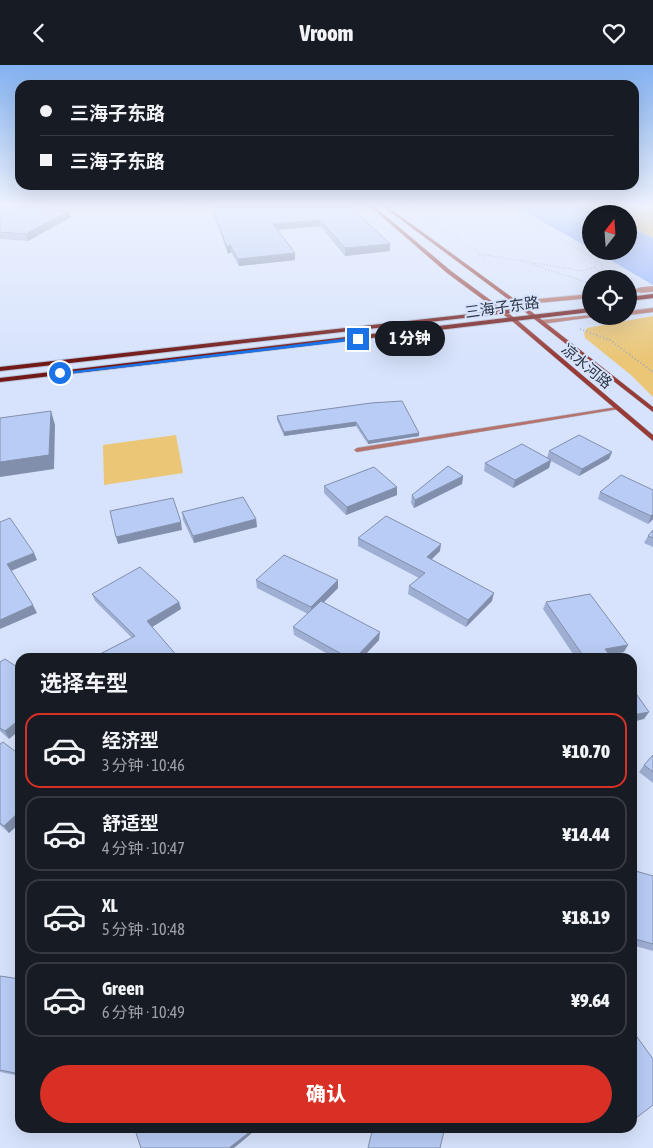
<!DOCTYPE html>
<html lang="zh">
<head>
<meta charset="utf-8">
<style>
	:root { --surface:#171b24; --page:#20242c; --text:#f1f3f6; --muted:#9ea1a6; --line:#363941; --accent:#d93025 }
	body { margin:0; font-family:"Asap Condensed","Noto Sans SC",sans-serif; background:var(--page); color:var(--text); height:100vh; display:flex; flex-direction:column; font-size:19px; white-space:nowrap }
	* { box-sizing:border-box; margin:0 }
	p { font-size:16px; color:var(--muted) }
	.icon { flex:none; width:28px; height:28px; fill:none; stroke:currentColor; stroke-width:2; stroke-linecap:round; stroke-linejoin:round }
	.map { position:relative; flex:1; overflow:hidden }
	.side { position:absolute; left:15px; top:588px; width:622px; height:480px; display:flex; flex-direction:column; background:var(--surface); border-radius:15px; box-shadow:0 5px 20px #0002 }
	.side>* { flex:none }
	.guide { position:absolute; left:15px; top:15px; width:624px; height:110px; border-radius:15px; box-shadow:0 5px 20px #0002; display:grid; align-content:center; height:110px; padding:0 25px; background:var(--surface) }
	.needle { width:32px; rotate:17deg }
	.buttons { position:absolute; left:582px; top:140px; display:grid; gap:10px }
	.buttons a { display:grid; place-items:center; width:55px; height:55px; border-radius:50%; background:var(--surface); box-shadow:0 5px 20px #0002; font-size:25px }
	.end { position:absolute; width:22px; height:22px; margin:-11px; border:6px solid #1a73e8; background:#fff; box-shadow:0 0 0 2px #fff }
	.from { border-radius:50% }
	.bubble { position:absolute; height:35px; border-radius:18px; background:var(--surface); box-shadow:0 5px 20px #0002; font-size:16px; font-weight:800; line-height:35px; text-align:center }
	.guide b { display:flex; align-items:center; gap:18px; height:48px; font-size:19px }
	.guide b+b { border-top:1px solid var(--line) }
	.guide i { width:12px; height:12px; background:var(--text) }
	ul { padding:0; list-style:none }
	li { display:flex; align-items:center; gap:15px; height:75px; margin:0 10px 8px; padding:0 15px; border:2px solid var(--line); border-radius:15px }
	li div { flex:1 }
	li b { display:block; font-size:19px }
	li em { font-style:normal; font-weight:800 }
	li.current { border-color:var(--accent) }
	li>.icon { width:45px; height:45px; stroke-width:1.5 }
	h2 { padding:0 25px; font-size:22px; line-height:60px }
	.action { display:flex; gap:10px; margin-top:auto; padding:10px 25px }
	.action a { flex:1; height:58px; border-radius:30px; background:var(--accent); color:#fff; font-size:20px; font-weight:800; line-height:58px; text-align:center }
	header { display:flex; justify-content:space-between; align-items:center; height:65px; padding:0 25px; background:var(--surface); font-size:22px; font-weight:800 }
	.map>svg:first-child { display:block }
	.green { fill:#eac676 }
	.water { fill:#8badfd }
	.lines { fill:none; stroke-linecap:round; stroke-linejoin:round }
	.lane-casing { stroke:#b5c0d7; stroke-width:1 }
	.street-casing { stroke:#b5c0d7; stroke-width:1 }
	.secondary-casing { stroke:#b5c0d7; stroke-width:1 }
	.primary-casing { stroke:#b5c0d7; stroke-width:2 }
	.path-far1 { stroke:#9fa9bf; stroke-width:1; stroke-dasharray:1 2; stroke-linecap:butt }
	.path { stroke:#9fa9bf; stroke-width:2; stroke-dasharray:1 2.5; stroke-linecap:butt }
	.lane { fill:#b4746d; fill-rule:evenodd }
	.street { fill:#b4746d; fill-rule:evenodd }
	.secondary { fill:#963b36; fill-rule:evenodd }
	.primary { fill:#721918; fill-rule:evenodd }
	.street-bridge-casing { stroke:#b5c0d7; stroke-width:6; stroke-linecap:butt }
	.street-bridge { stroke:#b4746d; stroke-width:5.5 }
	.wall { fill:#9fafd3 }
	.shaded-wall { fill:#828fac }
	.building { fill:#b9ccf5; stroke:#828fac }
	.route { fill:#1a73e8 }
	.labels { text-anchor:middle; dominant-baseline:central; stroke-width:4; stroke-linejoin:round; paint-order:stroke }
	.far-street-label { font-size:15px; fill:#2d3444; stroke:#d7e3fc }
</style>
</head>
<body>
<header><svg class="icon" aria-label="back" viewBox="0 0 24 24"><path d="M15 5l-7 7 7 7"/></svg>Vroom<svg class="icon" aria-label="heart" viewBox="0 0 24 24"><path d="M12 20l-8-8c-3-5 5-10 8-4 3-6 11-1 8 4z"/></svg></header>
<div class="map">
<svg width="653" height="1083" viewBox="0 0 653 1083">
	<rect width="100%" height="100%" fill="#d7e3fc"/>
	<path class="green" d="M 589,142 L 653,142 L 653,173 L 629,161 L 629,149 L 603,149 Z
		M 653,251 L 653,332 L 631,310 L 585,273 L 584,268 L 587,263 Z
		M 176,370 L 183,408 L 104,420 L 103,380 Z"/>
	<path class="water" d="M 517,142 L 589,142 L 603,149 L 591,149 L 591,184 Z
		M 629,161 L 653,173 L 653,220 L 595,186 L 629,186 Z"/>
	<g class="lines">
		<defs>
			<path id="lane" d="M 617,342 L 619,342 L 619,344 L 357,387 L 354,385 L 357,383 Z"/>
			<path id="street" d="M 641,223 L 644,225 L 643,226 L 629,229 L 629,225 Z
				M 591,229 L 591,233 L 517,240 L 514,238 L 517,236 Z
				M 653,243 L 653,247 L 629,250 L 629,246 Z
				M 591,250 L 601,251 L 542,259 L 539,257 L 542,255 Z"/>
			<path id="secondary" d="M 371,142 L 375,142 L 451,206 L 516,254 L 653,370 L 653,376 L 512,256 L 447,208 Z
				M 384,142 L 388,142 L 528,244 L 653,342 L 653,347 L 524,246 Z"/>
			<path id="primary" d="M 653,229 L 653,233 L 629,236 L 629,232 Z
				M 591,243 L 591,247 L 0,317 L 0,313 Z
				M 514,244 L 518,246 L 516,247 L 0,306 L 0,302 Z"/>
		</defs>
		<use href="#lane" class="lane-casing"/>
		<use href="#street" class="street-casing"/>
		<use href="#secondary" class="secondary-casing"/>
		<use href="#primary" class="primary-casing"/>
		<path class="path-far1" d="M 413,142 L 430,153 L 436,162 L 475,184 L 485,195
			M 505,142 L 601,197 L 603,205 L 597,205 L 608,214
			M 597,142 L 610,149
			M 650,142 L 653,143
			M 629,158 L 653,170
			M 479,189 L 583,206 L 595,202 L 597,196
			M 534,198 L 531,199 L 591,219
			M 616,214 L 630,213 L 634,215"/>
		<path class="path" d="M 580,264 L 610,275 L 653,307"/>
		<use href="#lane" class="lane"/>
		<use href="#street" class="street"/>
		<use href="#secondary" class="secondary"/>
		<use href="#primary" class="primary"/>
		<defs>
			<path id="street-bridge" d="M 641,225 L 653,224"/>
		</defs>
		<use href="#street-bridge" class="street-bridge-casing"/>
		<use href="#street-bridge" class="street-bridge"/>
	</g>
	<path class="wall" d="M 0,142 L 71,152 L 28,176 L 0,174 Z
		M 158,142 L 180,142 L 175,144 Z
		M 211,142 L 351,142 L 390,179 L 390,186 L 345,191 L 320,161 L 278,165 L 295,188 L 295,195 L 239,201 L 231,187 L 228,189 Z
		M 371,338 L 419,371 L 368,379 L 356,361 L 284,371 L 277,355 L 277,351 Z
		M 549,386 L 612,387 L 609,394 L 579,411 L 551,396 L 549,403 L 513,423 L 484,406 L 485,398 L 547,393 Z
		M 463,411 L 462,419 L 414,443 L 411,438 L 412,430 Z
		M 324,421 L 397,422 L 397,430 L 346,450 L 324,428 Z
		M 653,425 L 653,454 L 648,459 L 598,434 L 600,427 Z
		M 182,447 L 256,454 L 257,462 L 194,478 L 183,455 Z
		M 653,465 L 653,482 L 644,478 L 648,471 Z
		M 358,473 L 440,486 L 431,494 L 492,536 L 466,562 L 408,529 L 409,521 L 419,513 L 358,481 Z
		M 256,515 L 338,515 L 338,523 L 324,537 L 379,575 L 363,592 L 333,592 L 294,570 L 293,562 L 308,549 L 257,523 Z
		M 92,529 L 179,537 L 181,544 L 152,562 L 178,592 L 99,592 L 98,590 L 132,573 L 95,536 Z
		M 546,537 L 624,587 L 609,590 L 611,592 L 575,592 L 543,544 Z
		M 0,597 L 9,674 L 0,666 Z
		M 0,679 L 20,690 L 20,758 L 9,768 L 0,760 Z
		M 653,690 L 653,718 L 639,707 L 644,700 Z
		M 632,805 L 653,811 L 653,886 L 632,880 Z
		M 0,911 L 20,914 L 20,1011 L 0,1007 Z
		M 612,1062 L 624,1062 L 615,1066 Z"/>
	<path class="shaded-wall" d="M 69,146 L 71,152 L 28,176 L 26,169 Z
		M 320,155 L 320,161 L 273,165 L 273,159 Z
		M 390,179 L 390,186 L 345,191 L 345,183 Z
		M 230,180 L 231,187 L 228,189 L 227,182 Z
		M 295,188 L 295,195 L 239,201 L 238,194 Z
		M 51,346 L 55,360 L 54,404 L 0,412 L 0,397 Z
		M 356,357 L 356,361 L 284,371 L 284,367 Z
		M 419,368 L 419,371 L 368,379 L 368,376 Z
		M 612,387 L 609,394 L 579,411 L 582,404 Z
		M 551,395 L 549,403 L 513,423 L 515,415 Z
		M 463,411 L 462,419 L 414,443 L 415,435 Z
		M 397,422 L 397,430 L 346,450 L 347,442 Z
		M 653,449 L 653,454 L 648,459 L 651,451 Z
		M 256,454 L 257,462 L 194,478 L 193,471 Z
		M 181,457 L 182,465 L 118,479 L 116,472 Z
		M 441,479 L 440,486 L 426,500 L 427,492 Z
		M 34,488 L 37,495 L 11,506 L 7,499 Z
		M 338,515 L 338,523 L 311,550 L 311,542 Z
		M 494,528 L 492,536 L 466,562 L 468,555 Z
		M 179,537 L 181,544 L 149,564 L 147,556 Z
		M 33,540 L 37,548 L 0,564 L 0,555 Z
		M 380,567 L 379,575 L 363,592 L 356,592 Z
		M 628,580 L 624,587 L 601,592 L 605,584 Z
		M 649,647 L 644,654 L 632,657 L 632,650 Z
		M 20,654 L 20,665 L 9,674 L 5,666 Z
		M 20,746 L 20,758 L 9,768 L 4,761 Z
		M 249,1062 L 252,1068 L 234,1083 L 229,1083 Z"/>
	<path class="building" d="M 0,142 L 34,142 L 69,146 L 26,169 L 0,167 Z
		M 212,142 L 351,142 L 390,179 L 345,183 L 320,155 L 273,159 L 295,188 L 238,194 L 230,180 L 227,182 Z
		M 402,336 L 419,368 L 368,376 L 356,357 L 284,367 L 277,351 L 371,338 Z
		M 51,346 L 49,390 L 0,397 L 0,353 Z
		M 579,370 L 612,387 L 582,404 L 549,386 Z
		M 522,379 L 551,395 L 515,415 L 485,398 Z
		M 448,401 L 463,411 L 415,435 L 412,430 Z
		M 374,402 L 397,422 L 347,442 L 324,421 Z
		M 621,410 L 653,425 L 653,449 L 651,451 L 600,427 Z
		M 243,432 L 256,454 L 193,471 L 182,447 Z
		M 173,433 L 181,457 L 116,472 L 110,446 Z
		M 386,451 L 441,479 L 427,492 L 494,528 L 468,555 L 409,521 L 425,508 L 358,473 Z
		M 10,453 L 34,488 L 7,499 L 33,540 L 0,555 L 0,457 Z
		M 653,465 L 653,473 L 648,471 Z
		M 284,490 L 338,515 L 311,542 L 256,515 Z
		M 140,502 L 179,537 L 147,556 L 178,592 L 100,592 L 98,590 L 135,571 L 92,529 Z
		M 590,529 L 628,580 L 605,584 L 611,592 L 584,592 L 546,537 Z
		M 321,536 L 380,567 L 356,592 L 347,592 L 293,562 Z
		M 5,594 L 20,604 L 20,654 L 5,666 L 0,663 L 0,597 Z
		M 632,623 L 649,647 L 632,650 Z
		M 3,677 L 20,690 L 20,746 L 4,761 L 0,758 L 0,679 Z
		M 653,690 L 653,707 L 644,700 Z
		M 632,805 L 653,811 L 653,879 L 632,873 Z
		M 0,911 L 20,914 L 20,1009 L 0,1005 Z
		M 632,965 L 653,994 L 653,1040 L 632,1056 Z
		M 134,1062 L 249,1062 L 251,1066 L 229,1083 L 141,1083 Z
		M 373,1062 L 445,1062 L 440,1083 L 368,1083 Z"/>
	<linearGradient id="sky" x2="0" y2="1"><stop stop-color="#83b1f0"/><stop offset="0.48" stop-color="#edf2fe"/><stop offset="1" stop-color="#edf2fe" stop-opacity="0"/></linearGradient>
	<rect width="653" height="293" fill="url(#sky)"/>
	<path class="route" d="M 358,272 L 359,275 L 60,310 L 57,308 Z"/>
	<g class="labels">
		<g class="far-street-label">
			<text transform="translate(502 242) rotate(-8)">三海子东路</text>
			<text transform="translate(587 301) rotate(40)">凉水河路</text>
		</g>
	</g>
</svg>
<div class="buttons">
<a><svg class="needle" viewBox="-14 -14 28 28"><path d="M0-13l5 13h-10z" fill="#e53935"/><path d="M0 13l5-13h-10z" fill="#9ea1a6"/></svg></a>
<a><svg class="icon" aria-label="locate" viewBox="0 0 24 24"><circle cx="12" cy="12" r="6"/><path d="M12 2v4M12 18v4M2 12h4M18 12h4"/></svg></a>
</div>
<i class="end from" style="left:60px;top:308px"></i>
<i class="end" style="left:358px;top:274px"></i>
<div class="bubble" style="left:375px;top:256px;width:70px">1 分钟</div>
<div class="guide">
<b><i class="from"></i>三海子东路</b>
<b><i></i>三海子东路</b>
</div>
<section class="side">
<h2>选择车型</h2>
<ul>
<li class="current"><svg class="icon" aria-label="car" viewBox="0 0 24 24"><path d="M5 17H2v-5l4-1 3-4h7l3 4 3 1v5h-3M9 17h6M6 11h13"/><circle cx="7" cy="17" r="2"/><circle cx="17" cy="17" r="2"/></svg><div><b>经济型</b><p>3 分钟 · 10:46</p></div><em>¥10.70</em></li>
<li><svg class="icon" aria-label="car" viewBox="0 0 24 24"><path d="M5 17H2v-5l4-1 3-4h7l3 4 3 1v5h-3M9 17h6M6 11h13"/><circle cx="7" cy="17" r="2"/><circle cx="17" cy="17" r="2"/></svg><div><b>舒适型</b><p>4 分钟 · 10:47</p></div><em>¥14.44</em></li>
<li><svg class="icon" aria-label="car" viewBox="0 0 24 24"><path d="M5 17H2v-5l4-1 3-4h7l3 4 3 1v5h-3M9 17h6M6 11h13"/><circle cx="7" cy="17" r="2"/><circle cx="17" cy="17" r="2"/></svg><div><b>XL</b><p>5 分钟 · 10:48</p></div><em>¥18.19</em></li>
<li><svg class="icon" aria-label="car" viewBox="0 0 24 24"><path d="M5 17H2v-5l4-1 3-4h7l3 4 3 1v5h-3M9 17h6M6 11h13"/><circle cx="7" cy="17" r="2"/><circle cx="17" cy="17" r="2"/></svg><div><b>Green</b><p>6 分钟 · 10:49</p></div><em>¥9.64</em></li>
</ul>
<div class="action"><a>确认</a></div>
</section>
</div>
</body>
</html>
